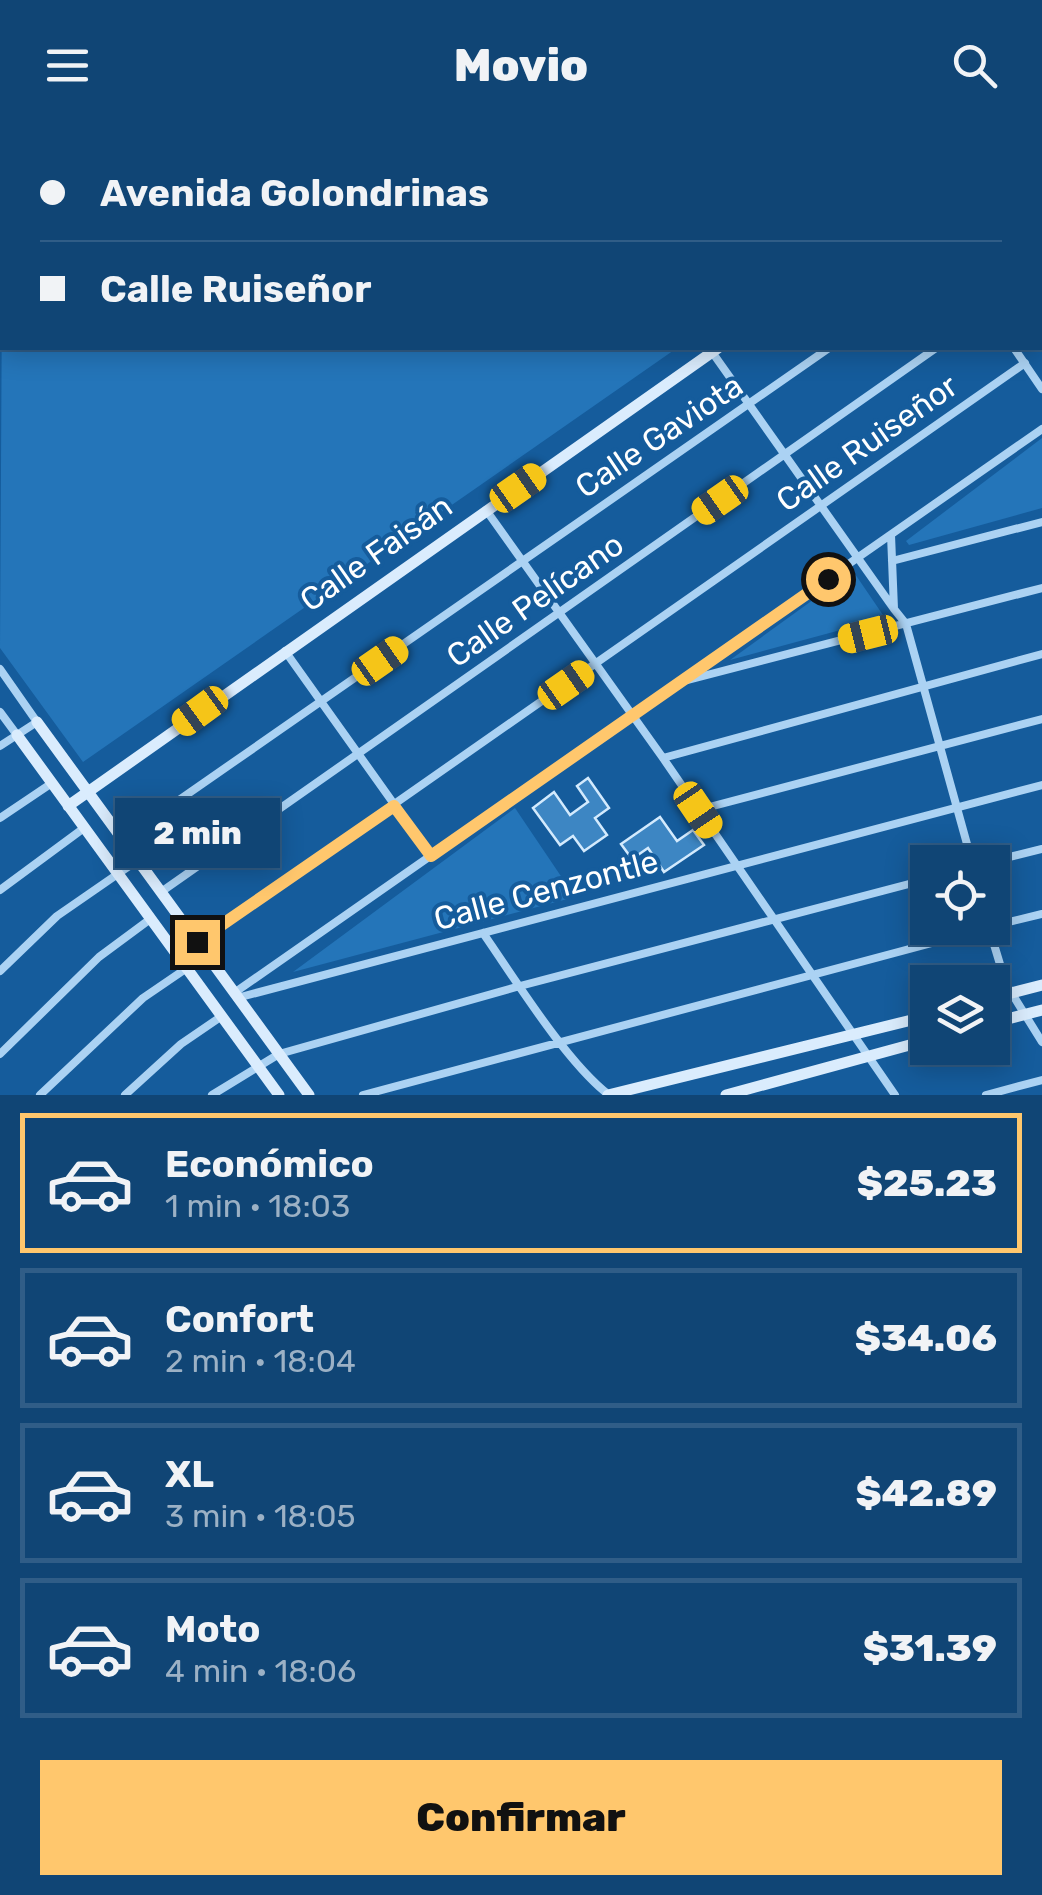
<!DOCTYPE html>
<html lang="es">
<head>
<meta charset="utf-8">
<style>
	:root { --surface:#104575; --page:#194c7a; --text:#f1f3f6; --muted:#9cb1c5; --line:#305d87; --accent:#ffc76d }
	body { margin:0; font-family:Rubik,sans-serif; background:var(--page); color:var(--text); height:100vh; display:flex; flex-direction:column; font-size:38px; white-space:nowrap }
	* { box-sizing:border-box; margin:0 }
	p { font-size:32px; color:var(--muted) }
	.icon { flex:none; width:55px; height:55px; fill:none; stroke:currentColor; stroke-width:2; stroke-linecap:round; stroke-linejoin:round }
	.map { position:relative; height:965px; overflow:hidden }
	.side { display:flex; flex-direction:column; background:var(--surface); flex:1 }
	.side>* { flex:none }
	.hud { position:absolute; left:0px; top:0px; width:1042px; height:220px; box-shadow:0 5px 25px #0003,0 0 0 2px var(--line); display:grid; align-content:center; height:220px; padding:0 40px; background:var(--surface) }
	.fabs { position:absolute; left:910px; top:715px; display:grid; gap:20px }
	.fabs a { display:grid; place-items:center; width:100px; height:100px; border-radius:0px; background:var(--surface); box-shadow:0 5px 25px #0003,0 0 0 2px var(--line); font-size:50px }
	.end { position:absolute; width:45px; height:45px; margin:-22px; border:12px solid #ffc76d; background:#111; box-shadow:0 0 0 5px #111 }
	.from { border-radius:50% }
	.bubble { position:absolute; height:70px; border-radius:0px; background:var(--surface); box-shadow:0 5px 25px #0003,0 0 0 2px var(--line); font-size:32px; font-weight:800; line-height:70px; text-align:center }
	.car { position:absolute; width:30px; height:60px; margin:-30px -15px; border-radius:12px; box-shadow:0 0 8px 2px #0007; background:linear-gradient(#f5c518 24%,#345 0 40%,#f5c518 0 76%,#345 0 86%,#f5c518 0) }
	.hud b { display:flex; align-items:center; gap:35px; height:95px; font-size:38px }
	.hud b+b { border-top:2px solid var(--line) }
	.hud i { width:25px; height:25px; background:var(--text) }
	ul { padding:18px 0 0; list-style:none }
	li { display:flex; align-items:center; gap:30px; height:140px; margin:0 20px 15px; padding:0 20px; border:5px solid var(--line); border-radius:0px }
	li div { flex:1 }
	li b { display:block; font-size:38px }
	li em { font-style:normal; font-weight:800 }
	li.on { border-color:var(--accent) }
	li>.icon { width:90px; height:90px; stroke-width:1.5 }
	.action { display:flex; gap:20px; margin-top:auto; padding:20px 40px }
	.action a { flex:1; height:115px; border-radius:0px; background:var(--accent); color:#111; font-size:40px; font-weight:800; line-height:115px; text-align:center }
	header { display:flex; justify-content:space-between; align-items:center; height:130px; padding:0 40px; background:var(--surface); font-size:45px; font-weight:800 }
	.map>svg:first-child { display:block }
	.green { fill:#2475b9 }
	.building { fill:#3d86c3; stroke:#d3eafd; stroke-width:2.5 }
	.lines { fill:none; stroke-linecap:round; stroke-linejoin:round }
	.street { stroke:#abd2f3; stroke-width:8 }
	.secondary { stroke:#daecfd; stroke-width:11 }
	.route { stroke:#ffc76d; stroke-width:12 }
	.labels { text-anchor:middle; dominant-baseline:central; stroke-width:8; stroke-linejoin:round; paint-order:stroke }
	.street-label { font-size:32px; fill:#fff; stroke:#155c9c }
</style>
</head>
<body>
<header><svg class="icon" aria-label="menu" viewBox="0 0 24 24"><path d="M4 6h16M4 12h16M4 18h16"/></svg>Movio<svg class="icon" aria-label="search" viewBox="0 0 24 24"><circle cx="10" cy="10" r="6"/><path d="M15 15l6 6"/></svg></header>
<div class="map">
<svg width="1042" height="965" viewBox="0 0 1042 965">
	<rect width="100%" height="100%" fill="#155c9c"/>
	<path class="green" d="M 2,155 L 2,218 L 677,218 L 83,632 L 0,518 Z
		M 1042,308 L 1042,378 L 909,415 L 906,411 Z
		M 853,441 L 885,488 L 730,530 Z
		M 515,678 L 575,767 L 293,842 Z"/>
	<path class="building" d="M 588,648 L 609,678 L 595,688 L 607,705 L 584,721 L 573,706 L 560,715 L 533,678 L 554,662 L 570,685 L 588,672 L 577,656 Z
		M 660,687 L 677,711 L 693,700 L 704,715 L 664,742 L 648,718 L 632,729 L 621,714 Z"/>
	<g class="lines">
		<path class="street" d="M 1020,2 L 1020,0
			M 1014,218 L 1042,259
			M 712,222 L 894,479
			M 486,380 L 663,628 L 895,965
			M 891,405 L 894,479 L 906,494 L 972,732
			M 892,431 L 1042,392
			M 285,521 L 431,726
			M 0,539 L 37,592 L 0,616
			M 684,551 L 1042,458
			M 0,582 L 17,605
			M 663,628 L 1042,524
			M 698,680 L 1042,589
			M 0,688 L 52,653
			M 123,709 L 829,218
			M 989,732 L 1042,719
			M 0,760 L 84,698
			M 161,762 L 936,218
			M 992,796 L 1042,784
			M 989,798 L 1006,854 L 1042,912
			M 483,803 C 515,849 566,932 609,965
			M 197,812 L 1025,233
			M 0,841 L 57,786 L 138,730
			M 234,863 L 1042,299
			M 237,868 L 1042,655
			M 0,924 L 99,827 L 149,790
			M 40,965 L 143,868 L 206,825
			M 125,965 L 181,914 L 222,886
			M 212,965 L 279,924 L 520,856 L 928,749
			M 363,965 L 988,798
			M 986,965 L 1042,950"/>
		<path class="secondary" d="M 942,0 L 943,2
			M 1040,140 L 1042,143
			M 37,592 L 309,965
			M 17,605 L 279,965
			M 68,676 L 718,218
			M 992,868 L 1042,855
			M 992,893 L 1042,880
			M 608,965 L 928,886
			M 726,965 L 928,910"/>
	</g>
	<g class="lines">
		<path class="route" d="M 197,812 L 394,676 L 431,726 L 828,449"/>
	</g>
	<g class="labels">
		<g class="street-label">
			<text transform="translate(659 306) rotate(-34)">Calle Gaviota</text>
			<text transform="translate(867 313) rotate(-35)">Calle Ruiseñor</text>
			<text transform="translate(376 423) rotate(-35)">Calle Faisán</text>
			<text transform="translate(535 470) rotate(-35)">Calle Pelícano</text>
			<text transform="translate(546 760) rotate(-15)">Calle Cenzontle</text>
		</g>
	</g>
</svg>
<div class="fabs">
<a><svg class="icon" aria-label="locate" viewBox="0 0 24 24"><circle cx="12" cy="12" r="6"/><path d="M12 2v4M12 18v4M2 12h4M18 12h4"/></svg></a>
<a><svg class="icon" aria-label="layers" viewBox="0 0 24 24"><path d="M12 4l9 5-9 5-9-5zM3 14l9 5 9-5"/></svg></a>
</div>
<i class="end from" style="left:828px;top:449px"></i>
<i class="end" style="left:197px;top:812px"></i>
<div class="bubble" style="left:115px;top:668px;width:165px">2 min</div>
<i class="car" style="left:518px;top:358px;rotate:55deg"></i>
<i class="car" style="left:720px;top:370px;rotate:235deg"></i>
<i class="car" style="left:868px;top:504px;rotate:256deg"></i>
<i class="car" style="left:380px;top:531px;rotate:55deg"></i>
<i class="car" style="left:566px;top:555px;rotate:55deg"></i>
<i class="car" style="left:200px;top:581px;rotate:234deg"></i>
<i class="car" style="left:698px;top:680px;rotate:146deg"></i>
<div class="hud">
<b><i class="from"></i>Avenida Golondrinas</b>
<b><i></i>Calle Ruiseñor</b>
</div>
</div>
<section class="side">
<ul>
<li class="on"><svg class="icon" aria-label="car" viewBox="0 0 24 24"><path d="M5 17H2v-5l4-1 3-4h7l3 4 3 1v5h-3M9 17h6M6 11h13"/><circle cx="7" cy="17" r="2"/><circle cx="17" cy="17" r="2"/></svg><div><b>Económico</b><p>1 min · 18:03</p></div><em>$25.23</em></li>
<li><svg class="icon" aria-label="car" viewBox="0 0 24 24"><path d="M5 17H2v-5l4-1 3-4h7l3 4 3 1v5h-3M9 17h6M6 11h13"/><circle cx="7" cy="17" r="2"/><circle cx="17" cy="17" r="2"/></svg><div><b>Confort</b><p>2 min · 18:04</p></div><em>$34.06</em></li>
<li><svg class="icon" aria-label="car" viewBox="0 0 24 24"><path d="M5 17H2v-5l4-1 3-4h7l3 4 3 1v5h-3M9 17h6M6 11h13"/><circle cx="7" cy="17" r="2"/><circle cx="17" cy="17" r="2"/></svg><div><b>XL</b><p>3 min · 18:05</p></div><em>$42.89</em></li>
<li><svg class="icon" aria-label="car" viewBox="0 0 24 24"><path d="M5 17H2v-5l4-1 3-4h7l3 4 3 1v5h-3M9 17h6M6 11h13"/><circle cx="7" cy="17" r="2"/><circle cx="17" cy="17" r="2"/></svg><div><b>Moto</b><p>4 min · 18:06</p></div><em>$31.39</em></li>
</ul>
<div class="action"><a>Confirmar</a></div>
</section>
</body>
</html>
